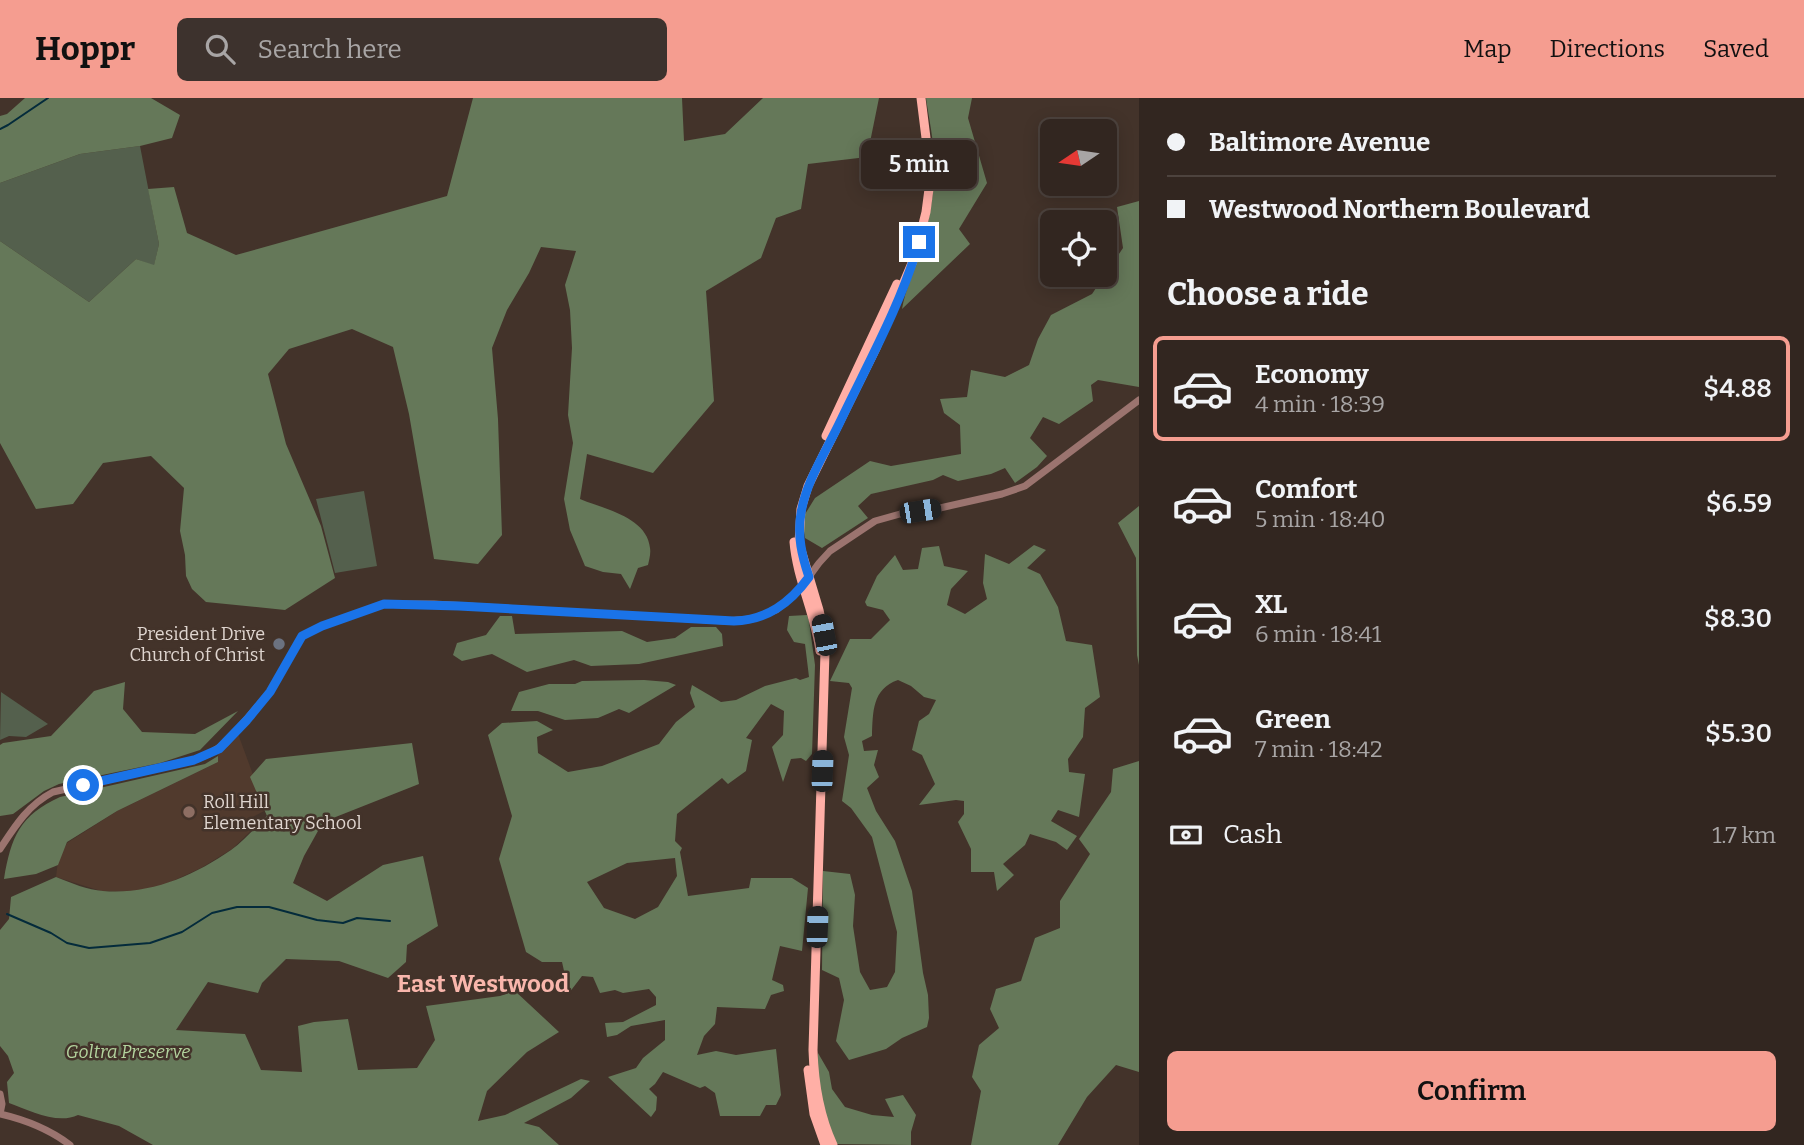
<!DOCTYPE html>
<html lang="en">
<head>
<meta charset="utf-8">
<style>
	:root { --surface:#322620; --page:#3d322d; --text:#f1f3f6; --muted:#a8a5a5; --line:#4d433e; --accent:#f59d90 }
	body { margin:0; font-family:Bitter,serif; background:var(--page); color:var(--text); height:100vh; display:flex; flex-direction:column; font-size:26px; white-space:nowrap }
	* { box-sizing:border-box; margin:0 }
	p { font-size:23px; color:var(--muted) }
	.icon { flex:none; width:38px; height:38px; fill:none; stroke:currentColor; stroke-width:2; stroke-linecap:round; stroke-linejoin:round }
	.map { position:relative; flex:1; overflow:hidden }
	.sheet { display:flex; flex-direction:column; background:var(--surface); width:665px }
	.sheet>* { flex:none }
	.guide { display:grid; align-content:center; height:154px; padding:0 28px; background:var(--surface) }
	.needle { width:46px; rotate:257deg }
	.controls { position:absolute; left:1040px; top:21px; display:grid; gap:14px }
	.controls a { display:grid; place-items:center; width:77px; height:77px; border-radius:10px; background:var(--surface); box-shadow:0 4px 18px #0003,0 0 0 2px var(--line); font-size:35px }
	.end { position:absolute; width:32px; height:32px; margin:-16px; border:9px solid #1a73e8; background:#fff; box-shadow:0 0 0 4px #fff }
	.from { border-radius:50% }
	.bubble { position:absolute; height:49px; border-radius:10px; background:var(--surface); box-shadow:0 4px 18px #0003,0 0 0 2px var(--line); font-size:23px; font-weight:600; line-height:49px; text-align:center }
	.car { position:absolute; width:21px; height:42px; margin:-21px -10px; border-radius:9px; box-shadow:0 0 5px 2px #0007; background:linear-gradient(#222 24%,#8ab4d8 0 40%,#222 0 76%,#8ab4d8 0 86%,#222 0) }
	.guide b { display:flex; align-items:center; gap:24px; height:66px; font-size:26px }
	.guide b+b { border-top:2px solid var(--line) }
	.guide i { width:18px; height:18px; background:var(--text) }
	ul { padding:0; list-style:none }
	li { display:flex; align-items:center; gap:21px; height:105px; margin:0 14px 10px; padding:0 14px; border:4px solid transparent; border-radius:10px }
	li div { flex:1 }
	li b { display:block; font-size:26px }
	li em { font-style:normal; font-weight:600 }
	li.current { border-color:var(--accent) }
	li>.icon { width:63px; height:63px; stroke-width:1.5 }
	h2 { padding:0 28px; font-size:32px; line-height:84px }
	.pay { display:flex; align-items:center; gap:18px; height:77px; padding:0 28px; font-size:26px }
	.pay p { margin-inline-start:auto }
	.primary-button { display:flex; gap:14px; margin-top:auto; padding:14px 28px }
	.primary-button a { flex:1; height:80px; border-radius:10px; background:var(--accent); color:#111; font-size:28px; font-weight:600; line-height:80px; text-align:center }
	header { display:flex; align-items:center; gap:42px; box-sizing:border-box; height:98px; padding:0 35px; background:var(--accent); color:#111 }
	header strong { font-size:33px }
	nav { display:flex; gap:38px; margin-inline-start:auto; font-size:24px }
	.search { width:490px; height:63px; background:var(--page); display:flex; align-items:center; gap:18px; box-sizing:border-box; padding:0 24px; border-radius:10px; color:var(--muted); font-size:26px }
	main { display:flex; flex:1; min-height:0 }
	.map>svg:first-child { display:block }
	.built { fill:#513a2d }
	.green { fill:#54604d }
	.forest { fill:#657859; fill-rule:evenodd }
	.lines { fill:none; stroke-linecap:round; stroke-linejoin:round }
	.stream { stroke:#042b3b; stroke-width:2 }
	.tertiary { stroke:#9b746f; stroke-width:7 }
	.primary { stroke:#ffafa6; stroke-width:9 }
	.route { stroke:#1a73e8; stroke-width:9 }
	.worship-dot { fill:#6b7280; stroke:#43332a; stroke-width:2.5 }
	.education-dot { fill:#8d6e63; stroke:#43332a; stroke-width:2.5 }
	.labels { text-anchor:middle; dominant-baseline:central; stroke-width:5; stroke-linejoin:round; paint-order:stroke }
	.poi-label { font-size:18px; fill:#dfd5cf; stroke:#43332a; text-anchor:end }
	.park-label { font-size:18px; font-style:italic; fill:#b3d49e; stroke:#43332a }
	.district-label { font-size:24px; font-weight:bold; fill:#f9b6ac; stroke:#43332a }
</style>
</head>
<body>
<header>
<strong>Hoppr</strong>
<div class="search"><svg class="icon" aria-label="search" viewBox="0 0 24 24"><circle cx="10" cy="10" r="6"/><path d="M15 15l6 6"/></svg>Search here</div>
<nav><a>Map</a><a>Directions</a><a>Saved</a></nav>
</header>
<main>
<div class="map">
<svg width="1139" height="1047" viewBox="0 0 1139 1047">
	<rect width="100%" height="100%" fill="#43332a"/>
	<path class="built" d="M 237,633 L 266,712 L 247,722 L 253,731 L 232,751 L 201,770 L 162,788 L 129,794 L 101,793 L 56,779 L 58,763 L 67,745 L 117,713 L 218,664 L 218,651 Z"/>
	<path class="green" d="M 140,48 L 159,146 L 154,168 L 136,161 L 89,204 L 0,143 L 0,85 L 80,56 Z
		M 364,393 L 377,468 L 335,475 L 316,401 Z
		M 1,594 L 48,626 L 26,639 L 9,638 L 0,642 Z"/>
	<path class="forest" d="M 25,0 L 151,0 L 180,17 L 172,40 L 140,48 L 80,56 L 0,85 L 0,18 L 7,16 Z
		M 473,0 L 682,0 L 684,43 L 725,36 L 763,0 L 879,0 L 867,59 L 808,66 L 801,111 L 776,120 L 761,160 L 706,193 L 714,303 L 653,375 L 587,356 L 580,401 C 604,411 647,419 650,450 C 651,456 649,462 648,467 L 638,470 L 630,491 L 621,476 L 603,474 L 585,468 L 570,432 L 564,401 L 573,345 L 568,317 L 572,250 L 570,212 L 565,187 L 576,153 L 541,149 L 529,175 L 507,212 L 492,250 L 498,321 L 502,437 L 478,466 L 434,461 L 409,316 L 393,249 L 352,231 L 289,251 L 268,276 L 286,346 L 321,428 L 335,480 L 285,512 L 206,504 L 192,491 L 186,478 L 185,457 L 180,433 L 184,390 L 151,358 L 103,365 L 73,406 L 36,411 L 0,345 L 0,143 L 89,204 L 136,161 L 154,167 L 159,146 L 148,91 L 174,89 L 187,135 L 236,157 L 447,98 Z
		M 926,0 L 972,0 L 968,20 L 987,85 L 959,131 L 970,146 L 902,211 C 906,188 917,167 923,145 C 930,118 935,92 934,64 C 934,43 929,21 926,0 Z
		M 1139,103 L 1139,289 L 1098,282 L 1091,287 L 1093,303 L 1059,326 L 1043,319 L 1030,340 L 1047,358 L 1037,369 L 1015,385 L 1005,370 L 991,376 L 958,383 L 943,377 L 933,382 L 871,396 L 858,408 L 868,420 L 822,450 L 805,440 L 802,421 L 815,400 L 870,363 L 891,368 L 961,356 L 960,327 L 944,315 L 940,301 L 967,299 L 971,272 L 1005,279 L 1029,267 L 1038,241 L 1051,217 L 1092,196 L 1123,150 L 1117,109 Z
		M 1139,408 L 1139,567 L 1137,557 L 1136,460 L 1118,425 Z
		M 1034,447 L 1046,452 L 1027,470 L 1040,476 L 1058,509 L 1066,543 L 1092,547 L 1100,599 L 1085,610 L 1083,639 L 1068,661 L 1069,674 L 1085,676 L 1079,719 L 1058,712 L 1051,723 L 1077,738 L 1067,752 L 1056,744 L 1030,736 L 1025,747 L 1003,766 L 1014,777 L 997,793 L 994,774 L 971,774 L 971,751 L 958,724 L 964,716 L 964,703 L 956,702 L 919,707 L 935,686 L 922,657 L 912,652 L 919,623 L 929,616 L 936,602 L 924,599 L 911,588 L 898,582 C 872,591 873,614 872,638 L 862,643 L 864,653 L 878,652 L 874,667 L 879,679 L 867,690 L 876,713 L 895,743 L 912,793 L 923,875 L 928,897 L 929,920 L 927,929 L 902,940 L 886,951 L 849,962 L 836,943 L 844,902 L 839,880 L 822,872 L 823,773 L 850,776 L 855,797 L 853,828 L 860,874 L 870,892 L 887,889 L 895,874 L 897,834 L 872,739 L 851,710 L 842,703 L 849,657 L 844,639 L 852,590 L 849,585 L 830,583 L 850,541 L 871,541 L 890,522 L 883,512 L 867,508 L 865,504 L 877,478 L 895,457 L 903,472 L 918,471 L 922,450 L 939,448 L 944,468 L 968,473 L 951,491 L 947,507 L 965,516 L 987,501 L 983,485 L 985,456 L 1009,466 Z
		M 807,517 L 809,523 L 815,567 L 812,656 L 806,663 L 801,660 L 791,661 L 783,684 L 772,649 L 783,637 L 784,613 L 771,606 L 746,640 L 752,642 L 746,673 L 728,686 L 722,680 L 677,716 L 675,743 L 682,750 L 680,754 L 688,798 L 749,790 L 751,780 L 792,780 L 808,790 L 802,853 L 780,848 L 772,882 L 783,887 L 784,893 L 771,897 L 765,911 L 717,909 L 715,926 L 704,938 L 697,957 L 716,953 L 736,957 L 776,951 L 781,997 L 776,1007 L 766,1007 L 760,1018 L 720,1018 L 715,995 L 705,988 L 700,990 L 663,974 L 655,986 L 649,991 L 657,999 L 656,1012 L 651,1019 L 608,979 L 636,970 L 643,960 L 665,942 L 665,922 L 631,928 L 617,937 L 607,939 L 605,925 L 623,924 L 656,907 L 656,899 L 649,891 L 623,895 L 615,892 L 600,895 L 593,879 L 582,878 L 569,895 L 562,864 L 542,864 L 526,854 L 499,761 L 512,718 L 488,637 L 502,625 L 537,623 L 553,632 L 537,639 L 538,655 L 568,674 L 602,668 L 659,646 L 676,624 L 695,609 L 690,595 L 692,587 L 721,604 L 736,602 L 765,588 L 796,580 L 800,582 L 809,579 L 805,546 L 794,544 L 787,532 L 789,518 ZM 675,760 L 677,778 L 658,809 L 635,821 L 604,810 L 587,784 L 627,765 Z
		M 500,518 L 512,518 L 515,536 L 622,533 L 647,544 L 675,540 L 691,529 L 716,529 L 722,536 L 723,548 L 639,566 L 591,568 L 574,562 L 527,574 L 492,556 L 462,563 L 453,557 L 457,545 L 486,537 Z
		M 644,582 L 668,584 L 676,587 L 629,615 L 619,611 L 598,620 L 565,622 L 538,613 L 511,613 L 519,594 L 549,586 L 575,586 L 582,583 Z
		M 125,584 L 123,611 L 142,634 L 195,636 L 238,613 L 200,652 L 160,665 L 59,686 L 44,693 L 13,716 L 0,718 L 0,647 L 3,645 L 51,638 L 94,593 Z
		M 412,645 L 419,686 L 323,724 L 304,758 L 293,785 L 327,803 L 383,767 L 423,758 L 438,828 L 407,847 L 406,864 L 388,880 L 339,863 L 286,861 L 262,885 L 258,895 L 208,884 L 176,932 L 245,936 L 261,972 L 302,974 L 298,928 L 314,924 L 348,921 L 358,972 L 417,970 L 435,942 L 426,908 L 500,898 L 515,893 L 559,934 L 527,954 L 487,993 L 478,1023 L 505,1017 L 581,981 L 590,983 L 571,1000 L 524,1025 L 539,1029 L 559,1047 L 153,1047 L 119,1028 L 78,1017 C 57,1027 29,1012 9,1005 L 7,984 L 14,975 L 8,958 L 0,948 L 0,832 L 9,821 L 11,799 L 56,779 C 71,785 88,792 103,793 C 149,797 194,778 231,752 C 244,743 255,729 267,718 L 250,679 L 266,661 Z
		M 218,658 L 218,664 L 117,713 L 67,744 L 58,767 L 36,776 L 4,781 C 11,739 20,717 60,699 L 205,666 Z
		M 1139,663 L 1139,974 L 1116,967 L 1087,999 L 1058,1047 L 971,1047 L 981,993 L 972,979 L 979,947 L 999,930 L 990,911 L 996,891 L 1021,883 L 1035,840 L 1060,830 L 1060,803 L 1090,756 L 1079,741 L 1111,694 L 1113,671 Z
		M 818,955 L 829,974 L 832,991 L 845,1009 L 872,1017 L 894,1019 L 885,1001 L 903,997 L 916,1017 L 911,1034 L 911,1047 L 836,1046 L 822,1010 L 818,973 Z"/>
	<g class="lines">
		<path class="stream" d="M 0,31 L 8,27 L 48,0
			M 7,816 L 51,835 L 67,845 L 89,850 L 150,845 L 182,834 L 212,815 L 237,809 L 269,809 L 317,822 L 343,825 L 357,820 L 390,823"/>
		<path class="tertiary" d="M 0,751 C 15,728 28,707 53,694 L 194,662 L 209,656 L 226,645 L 270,594 L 302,538 L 322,528 L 384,506 L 434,506 L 725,523 L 752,521 L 776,512 L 800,491 L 819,465 L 830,453 L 875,423 L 900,416 L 940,410 L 1002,396 L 1025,388 L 1139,302
			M 0,996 L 2,1006 L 0,1016
			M 0,1016 C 26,1022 49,1031 70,1047"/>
		<path class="primary" d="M 826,338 L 897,186
			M 794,444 C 797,481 815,515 820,553
			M 808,972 L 814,1016 L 825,1047
			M 833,1047 C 819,1017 814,985 813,952 L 825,554 L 824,537 L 819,512 L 799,445 L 801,411 L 808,388 L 876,250 L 915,158 L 926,114 L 929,91 L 928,56 L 921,0"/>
	</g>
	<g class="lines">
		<path class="route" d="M 83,687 L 194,662 L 219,651 L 247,622 L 270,594 L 302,538 L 322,528 L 384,506 L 459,508 L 734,523 C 767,522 790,505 809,479 C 802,458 797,438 801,415 C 806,384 825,355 839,326 C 867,267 901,207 919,144"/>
	</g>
	<circle class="worship-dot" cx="279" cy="546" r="7"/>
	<circle class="education-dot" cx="189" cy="714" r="7"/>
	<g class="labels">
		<g class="poi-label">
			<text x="265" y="536">President Drive<tspan x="265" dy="21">Church of Christ</tspan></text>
			<text x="203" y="704" text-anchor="start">Roll Hill<tspan x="203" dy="21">Elementary School</tspan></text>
		</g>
		<g class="park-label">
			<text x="128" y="954">Goltra Preserve</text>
		</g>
		<g class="district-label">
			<text x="483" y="886">East Westwood</text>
		</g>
	</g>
</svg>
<div class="controls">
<a><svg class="needle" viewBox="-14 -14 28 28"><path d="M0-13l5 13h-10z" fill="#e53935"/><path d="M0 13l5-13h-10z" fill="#a8a5a5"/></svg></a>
<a><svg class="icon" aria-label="locate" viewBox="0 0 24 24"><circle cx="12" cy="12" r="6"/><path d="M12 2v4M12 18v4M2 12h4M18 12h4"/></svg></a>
</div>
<i class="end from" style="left:83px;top:687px"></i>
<i class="end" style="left:919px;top:144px"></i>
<div class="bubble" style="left:861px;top:42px;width:116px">5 min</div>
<i class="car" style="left:920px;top:413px;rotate:81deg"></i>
<i class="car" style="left:824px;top:537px;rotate:349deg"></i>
<i class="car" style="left:822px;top:673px;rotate:2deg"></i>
<i class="car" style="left:817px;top:829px;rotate:2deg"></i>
</div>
<section class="sheet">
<div class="guide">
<b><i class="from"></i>Baltimore Avenue</b>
<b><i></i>Westwood Northern Boulevard</b>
</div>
<h2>Choose a ride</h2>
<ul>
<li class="current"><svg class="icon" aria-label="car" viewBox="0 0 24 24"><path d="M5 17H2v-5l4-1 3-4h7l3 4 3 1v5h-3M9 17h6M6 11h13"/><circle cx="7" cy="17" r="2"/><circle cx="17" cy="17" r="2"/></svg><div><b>Economy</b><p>4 min · 18:39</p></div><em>$4.88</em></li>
<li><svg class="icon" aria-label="car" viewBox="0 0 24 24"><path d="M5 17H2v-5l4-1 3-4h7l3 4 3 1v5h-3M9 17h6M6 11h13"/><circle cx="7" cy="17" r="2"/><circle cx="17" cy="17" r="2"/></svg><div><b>Comfort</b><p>5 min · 18:40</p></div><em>$6.59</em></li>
<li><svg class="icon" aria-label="car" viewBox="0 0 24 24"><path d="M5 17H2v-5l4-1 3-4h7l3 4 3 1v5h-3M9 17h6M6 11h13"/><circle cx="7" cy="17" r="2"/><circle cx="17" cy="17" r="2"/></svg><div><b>XL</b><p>6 min · 18:41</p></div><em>$8.30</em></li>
<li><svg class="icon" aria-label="car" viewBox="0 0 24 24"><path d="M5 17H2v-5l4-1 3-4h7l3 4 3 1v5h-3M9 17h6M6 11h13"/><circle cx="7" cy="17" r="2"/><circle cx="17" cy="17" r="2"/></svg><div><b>Green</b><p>7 min · 18:42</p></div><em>$5.30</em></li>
</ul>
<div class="pay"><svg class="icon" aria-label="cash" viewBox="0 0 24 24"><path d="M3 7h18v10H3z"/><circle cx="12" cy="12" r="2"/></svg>Cash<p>1.7 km</p></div>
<div class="primary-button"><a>Confirm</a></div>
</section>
</main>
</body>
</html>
